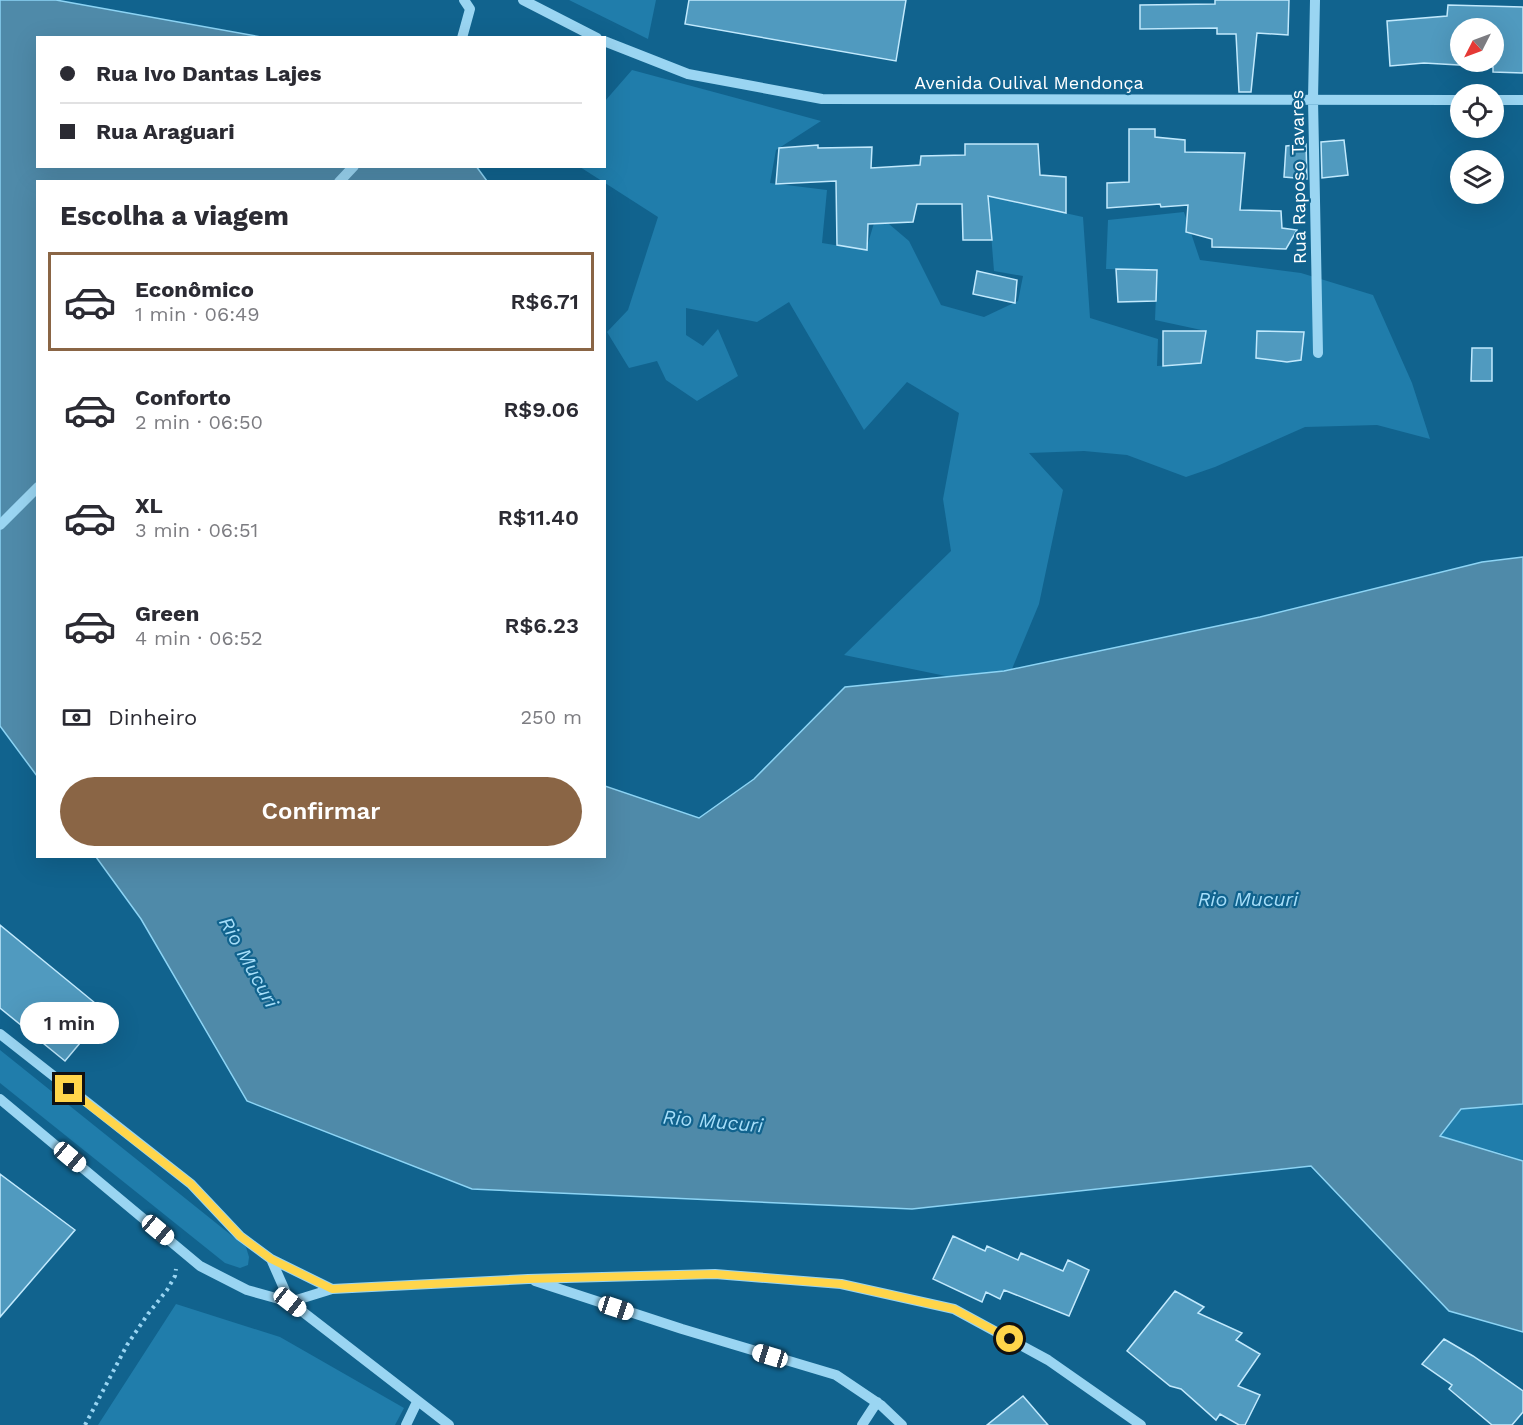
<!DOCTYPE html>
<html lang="pt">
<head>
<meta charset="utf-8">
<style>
	:root { --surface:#fff; --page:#f2f2f3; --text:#2b2b33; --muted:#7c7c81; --line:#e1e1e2; --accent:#8a6545 }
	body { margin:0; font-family:"Work Sans",sans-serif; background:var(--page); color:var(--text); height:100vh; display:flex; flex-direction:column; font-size:22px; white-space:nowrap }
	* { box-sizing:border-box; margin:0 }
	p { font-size:20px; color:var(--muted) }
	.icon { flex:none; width:33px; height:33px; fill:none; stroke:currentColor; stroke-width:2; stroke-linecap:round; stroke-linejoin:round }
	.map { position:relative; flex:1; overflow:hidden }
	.panel { position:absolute; left:36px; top:180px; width:570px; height:678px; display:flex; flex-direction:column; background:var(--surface); border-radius:0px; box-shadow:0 6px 24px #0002 }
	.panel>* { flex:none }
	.top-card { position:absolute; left:36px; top:36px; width:570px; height:132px; border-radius:0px; box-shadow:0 6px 24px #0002; display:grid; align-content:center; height:132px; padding:0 24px; background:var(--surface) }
	.needle { width:39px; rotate:228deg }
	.tools { position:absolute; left:1450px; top:18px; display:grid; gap:12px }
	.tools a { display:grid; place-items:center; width:54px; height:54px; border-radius:50%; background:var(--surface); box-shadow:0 6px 24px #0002; font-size:30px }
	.end { position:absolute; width:27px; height:27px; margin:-14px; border:8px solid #ffd54a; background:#111; box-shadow:0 0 0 3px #111 }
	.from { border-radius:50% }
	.bubble { position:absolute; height:42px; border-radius:21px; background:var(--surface); box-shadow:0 6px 24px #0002; font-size:20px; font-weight:600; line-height:42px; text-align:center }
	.car { position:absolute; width:18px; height:36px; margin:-18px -9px; border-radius:8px; box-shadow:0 0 4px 2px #0007; background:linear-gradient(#fff 24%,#345 0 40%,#fff 0 76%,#345 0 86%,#fff 0) }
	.top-card b { display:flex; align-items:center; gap:21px; height:57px; font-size:22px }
	.top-card b+b { border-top:2px solid var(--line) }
	.top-card i { width:15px; height:15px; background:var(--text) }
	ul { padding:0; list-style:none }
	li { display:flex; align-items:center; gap:18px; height:99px; margin:0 12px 9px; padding:0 12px; border:3px solid transparent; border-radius:0px }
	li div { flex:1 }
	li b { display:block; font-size:22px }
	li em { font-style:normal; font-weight:600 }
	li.on { border-color:var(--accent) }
	li>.icon { width:54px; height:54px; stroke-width:1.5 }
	h2 { padding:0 24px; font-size:27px; line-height:72px }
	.pay { display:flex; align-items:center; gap:15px; height:66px; padding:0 24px; font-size:22px }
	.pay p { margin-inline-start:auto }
	.primary-button { display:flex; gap:12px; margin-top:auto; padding:12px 24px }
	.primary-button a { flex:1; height:69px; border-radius:36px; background:var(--accent); color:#fff; font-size:24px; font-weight:600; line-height:69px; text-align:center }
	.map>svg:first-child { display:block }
	.green { fill:#207dab }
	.water { fill:#4f8aa9; stroke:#8cd4f5; stroke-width:1.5 }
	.building { fill:#509abf; stroke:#c1e9fd; stroke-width:1.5; fill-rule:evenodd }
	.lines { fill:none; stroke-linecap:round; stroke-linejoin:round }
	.path { stroke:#9ad5f2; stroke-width:4; stroke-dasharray:3 4.5; stroke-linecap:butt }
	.minor { stroke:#9ad5f2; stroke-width:10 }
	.route { stroke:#ffd54a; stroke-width:8 }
	.labels { text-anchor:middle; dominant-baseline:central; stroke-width:4.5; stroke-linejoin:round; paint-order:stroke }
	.street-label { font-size:18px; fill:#fff; stroke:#11638e }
	.water-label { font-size:20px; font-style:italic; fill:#a6def9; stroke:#11638e }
</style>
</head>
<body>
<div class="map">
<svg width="1523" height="1425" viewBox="0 0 1523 1425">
	<rect width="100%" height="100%" fill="#11638e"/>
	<path class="green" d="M 569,0 L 656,0 L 648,39 Z
		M 632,70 L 821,121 L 776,150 L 770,183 L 827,190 L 822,243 L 866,250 L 874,223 L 889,224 L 909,241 L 941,305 L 984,317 L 1018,301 L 1023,276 L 994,271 L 988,196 L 1083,217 L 1090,318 L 1158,339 L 1157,366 L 1201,363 L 1206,331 L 1155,320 L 1157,270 L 1106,269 L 1108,220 L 1184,212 L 1200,260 L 1301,273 L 1373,295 L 1412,383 L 1430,439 L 1377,425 L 1305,427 L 1215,467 L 1186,477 L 1127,455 L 1084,451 L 1029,453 L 1063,490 L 1039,604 L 1004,688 L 844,655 L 951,551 L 943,499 L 959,413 L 907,382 L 864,430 L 789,302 L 757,322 L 686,308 L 686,335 L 703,346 L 718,329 L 738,376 L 697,401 L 666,380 L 657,361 L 629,368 L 607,332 L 628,310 L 658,217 L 580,167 L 604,166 L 605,101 Z
		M 0,1050 L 246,1247 L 249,1257 L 248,1265 L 240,1268 L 225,1263 L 0,1083 Z
		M 1523,1104 L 1523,1161 L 1504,1154 L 1439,1136 L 1461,1109 Z
		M 176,1304 L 280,1337 L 404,1408 L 395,1425 L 98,1425 Z"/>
	<path class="water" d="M 0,0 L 56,0 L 261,37 L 38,38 L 38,166 L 476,166 L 487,181 L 38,182 L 37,776 L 0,726 Z
		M 1523,557 L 1523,1104 L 1461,1109 L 1440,1136 L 1523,1161 L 1523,1332 L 1449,1311 L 1311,1166 L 912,1209 L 472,1189 L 247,1101 L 141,919 L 96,857 L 604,856 L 605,786 L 699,818 L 754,779 L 845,687 L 1004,671 L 1260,617 L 1482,562 Z"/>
	<path class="building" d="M 689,0 L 906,0 L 896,61 L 685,24 Z
		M 1215,0 L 1289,0 L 1288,35 L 1257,33 L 1251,92 L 1239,92 L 1236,34 L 1217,34 L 1217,28 L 1140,29 L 1140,5 L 1215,4 Z
		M 1448,5 L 1523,7 L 1523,73 L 1493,72 L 1493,67 L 1424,63 L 1390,66 L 1387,21 L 1447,16 ZM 1461,28 L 1494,28 L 1494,62 L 1461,62 Z
		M 1129,129 L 1155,129 L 1155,137 L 1185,140 L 1185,152 L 1245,153 L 1240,210 L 1281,211 L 1282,228 L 1297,230 L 1286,249 L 1212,247 L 1212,239 L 1186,232 L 1188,205 L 1161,207 L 1160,204 L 1107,208 L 1107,183 L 1129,182 Z
		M 1344,140 L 1348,175 L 1322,178 L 1321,142 Z
		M 965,144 L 1038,144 L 1040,175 L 1066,177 L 1066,213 L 988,196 L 992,240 L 963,240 L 962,204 L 917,204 L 913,222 L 868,224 L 867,250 L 837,245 L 836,181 L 776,184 L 779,148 L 818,145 L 818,148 L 872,147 L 871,168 L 920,165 L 921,156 L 965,155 Z
		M 1306,144 L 1307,179 L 1284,177 L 1286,146 Z
		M 1116,269 L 1157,270 L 1156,301 L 1118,302 Z
		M 977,271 L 1017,280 L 1015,303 L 973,294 Z
		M 1163,331 L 1206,331 L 1201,363 L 1163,366 Z
		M 1257,331 L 1304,332 L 1301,360 L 1287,362 L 1256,358 Z
		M 1472,348 L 1492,348 L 1492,381 L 1471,381 Z
		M 0,925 L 106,1012 L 65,1061 L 0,1008 Z
		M 0,1174 L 75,1230 L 0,1317 Z
		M 953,1236 L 985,1251 L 987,1246 L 1018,1260 L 1021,1253 L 1063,1271 L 1068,1260 L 1089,1270 L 1069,1316 L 1004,1290 L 1000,1299 L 986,1292 L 982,1302 L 933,1279 Z
		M 1175,1291 L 1204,1307 L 1198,1313 L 1242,1333 L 1236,1340 L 1260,1354 L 1238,1386 L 1260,1395 L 1245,1425 L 1239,1425 L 1220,1414 L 1216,1420 L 1181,1389 L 1170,1386 L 1127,1351 Z
		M 1444,1339 L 1473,1356 L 1523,1391 L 1523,1412 L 1512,1425 L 1492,1425 L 1449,1389 L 1452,1385 L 1422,1364 Z
		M 1023,1396 L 1048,1425 L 987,1425 Z"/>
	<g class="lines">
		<path class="path" d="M 85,1425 L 127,1345 L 148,1314 L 167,1290 L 175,1276 L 176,1269"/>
		<path class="minor" d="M 523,0 L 597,38
			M 1315,0 L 1313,99 L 1318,353
			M 462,38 L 470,9 L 464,0
			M 604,41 L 688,74 L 822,99 L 1461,100
			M 1494,100 L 1523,100
			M 339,182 L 354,166
			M 0,525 L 38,487
			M 0,1034 L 191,1184 L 240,1236 L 271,1259 L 332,1289
			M 0,1099 L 200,1266 L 247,1290 L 290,1302 L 332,1289 L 528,1279 L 715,1274 L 841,1284 L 954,1309 L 1048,1360 L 1141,1425
			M 271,1259 L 290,1302 L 449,1425
			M 535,1281 L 682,1329 L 836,1375 L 882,1406 L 902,1425
			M 406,1425 L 417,1402
			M 862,1425 L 877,1402"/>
	</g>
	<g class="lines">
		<path class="route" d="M 69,1089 L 191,1184 L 240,1236 L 271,1259 L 332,1289 L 528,1279 L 715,1274 L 841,1284 L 909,1299 L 954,1309 L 1010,1339"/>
	</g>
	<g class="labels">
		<g class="street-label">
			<text x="1029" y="82">Avenida Oulival Mendonça</text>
			<text transform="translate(1298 177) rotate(-91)">Rua Raposo Tavares</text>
		</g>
		<g class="water-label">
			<text x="1248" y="899">Rio Mucuri</text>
			<text transform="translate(249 962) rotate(61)">Rio Mucuri</text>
			<text transform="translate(713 1121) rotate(5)">Rio Mucuri</text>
		</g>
	</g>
</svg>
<div class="tools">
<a><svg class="needle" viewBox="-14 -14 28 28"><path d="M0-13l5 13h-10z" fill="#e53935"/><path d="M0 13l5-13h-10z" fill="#7c7c81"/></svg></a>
<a><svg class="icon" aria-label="locate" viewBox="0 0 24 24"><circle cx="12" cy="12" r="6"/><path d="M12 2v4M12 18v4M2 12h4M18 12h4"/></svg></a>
<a><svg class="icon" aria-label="layers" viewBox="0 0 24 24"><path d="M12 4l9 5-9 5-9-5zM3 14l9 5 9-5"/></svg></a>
</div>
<i class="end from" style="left:1010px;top:1339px"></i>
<i class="end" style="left:69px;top:1089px"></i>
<div class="bubble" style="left:20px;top:1002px;width:99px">1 min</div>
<i class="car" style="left:70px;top:1157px;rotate:130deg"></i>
<i class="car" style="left:158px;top:1230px;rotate:130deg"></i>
<i class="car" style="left:290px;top:1302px;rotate:128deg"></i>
<i class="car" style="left:616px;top:1308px;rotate:108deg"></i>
<i class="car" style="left:770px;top:1356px;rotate:287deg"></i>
<div class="top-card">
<b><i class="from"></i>Rua Ivo Dantas Lajes</b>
<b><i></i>Rua Araguari</b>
</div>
<section class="panel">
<h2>Escolha a viagem</h2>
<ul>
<li class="on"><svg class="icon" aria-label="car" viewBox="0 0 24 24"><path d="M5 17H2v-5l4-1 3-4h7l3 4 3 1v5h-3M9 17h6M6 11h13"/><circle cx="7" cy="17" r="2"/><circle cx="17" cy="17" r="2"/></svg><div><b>Econômico</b><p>1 min · 06:49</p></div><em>R$6.71</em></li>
<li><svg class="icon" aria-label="car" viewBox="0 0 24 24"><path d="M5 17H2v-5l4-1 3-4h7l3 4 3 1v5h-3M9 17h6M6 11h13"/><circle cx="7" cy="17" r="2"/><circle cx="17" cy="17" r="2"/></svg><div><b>Conforto</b><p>2 min · 06:50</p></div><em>R$9.06</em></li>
<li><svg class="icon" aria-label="car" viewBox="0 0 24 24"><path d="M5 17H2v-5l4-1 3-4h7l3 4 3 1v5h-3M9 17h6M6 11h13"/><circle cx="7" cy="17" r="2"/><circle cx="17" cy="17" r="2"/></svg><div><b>XL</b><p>3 min · 06:51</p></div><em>R$11.40</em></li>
<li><svg class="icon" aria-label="car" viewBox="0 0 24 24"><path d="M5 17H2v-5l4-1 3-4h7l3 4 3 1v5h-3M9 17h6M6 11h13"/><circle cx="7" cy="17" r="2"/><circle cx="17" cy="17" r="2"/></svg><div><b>Green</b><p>4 min · 06:52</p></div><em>R$6.23</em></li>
</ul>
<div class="pay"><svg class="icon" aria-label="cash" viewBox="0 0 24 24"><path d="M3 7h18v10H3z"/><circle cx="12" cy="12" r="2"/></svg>Dinheiro<p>250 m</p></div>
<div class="primary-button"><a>Confirmar</a></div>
</section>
</div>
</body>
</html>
